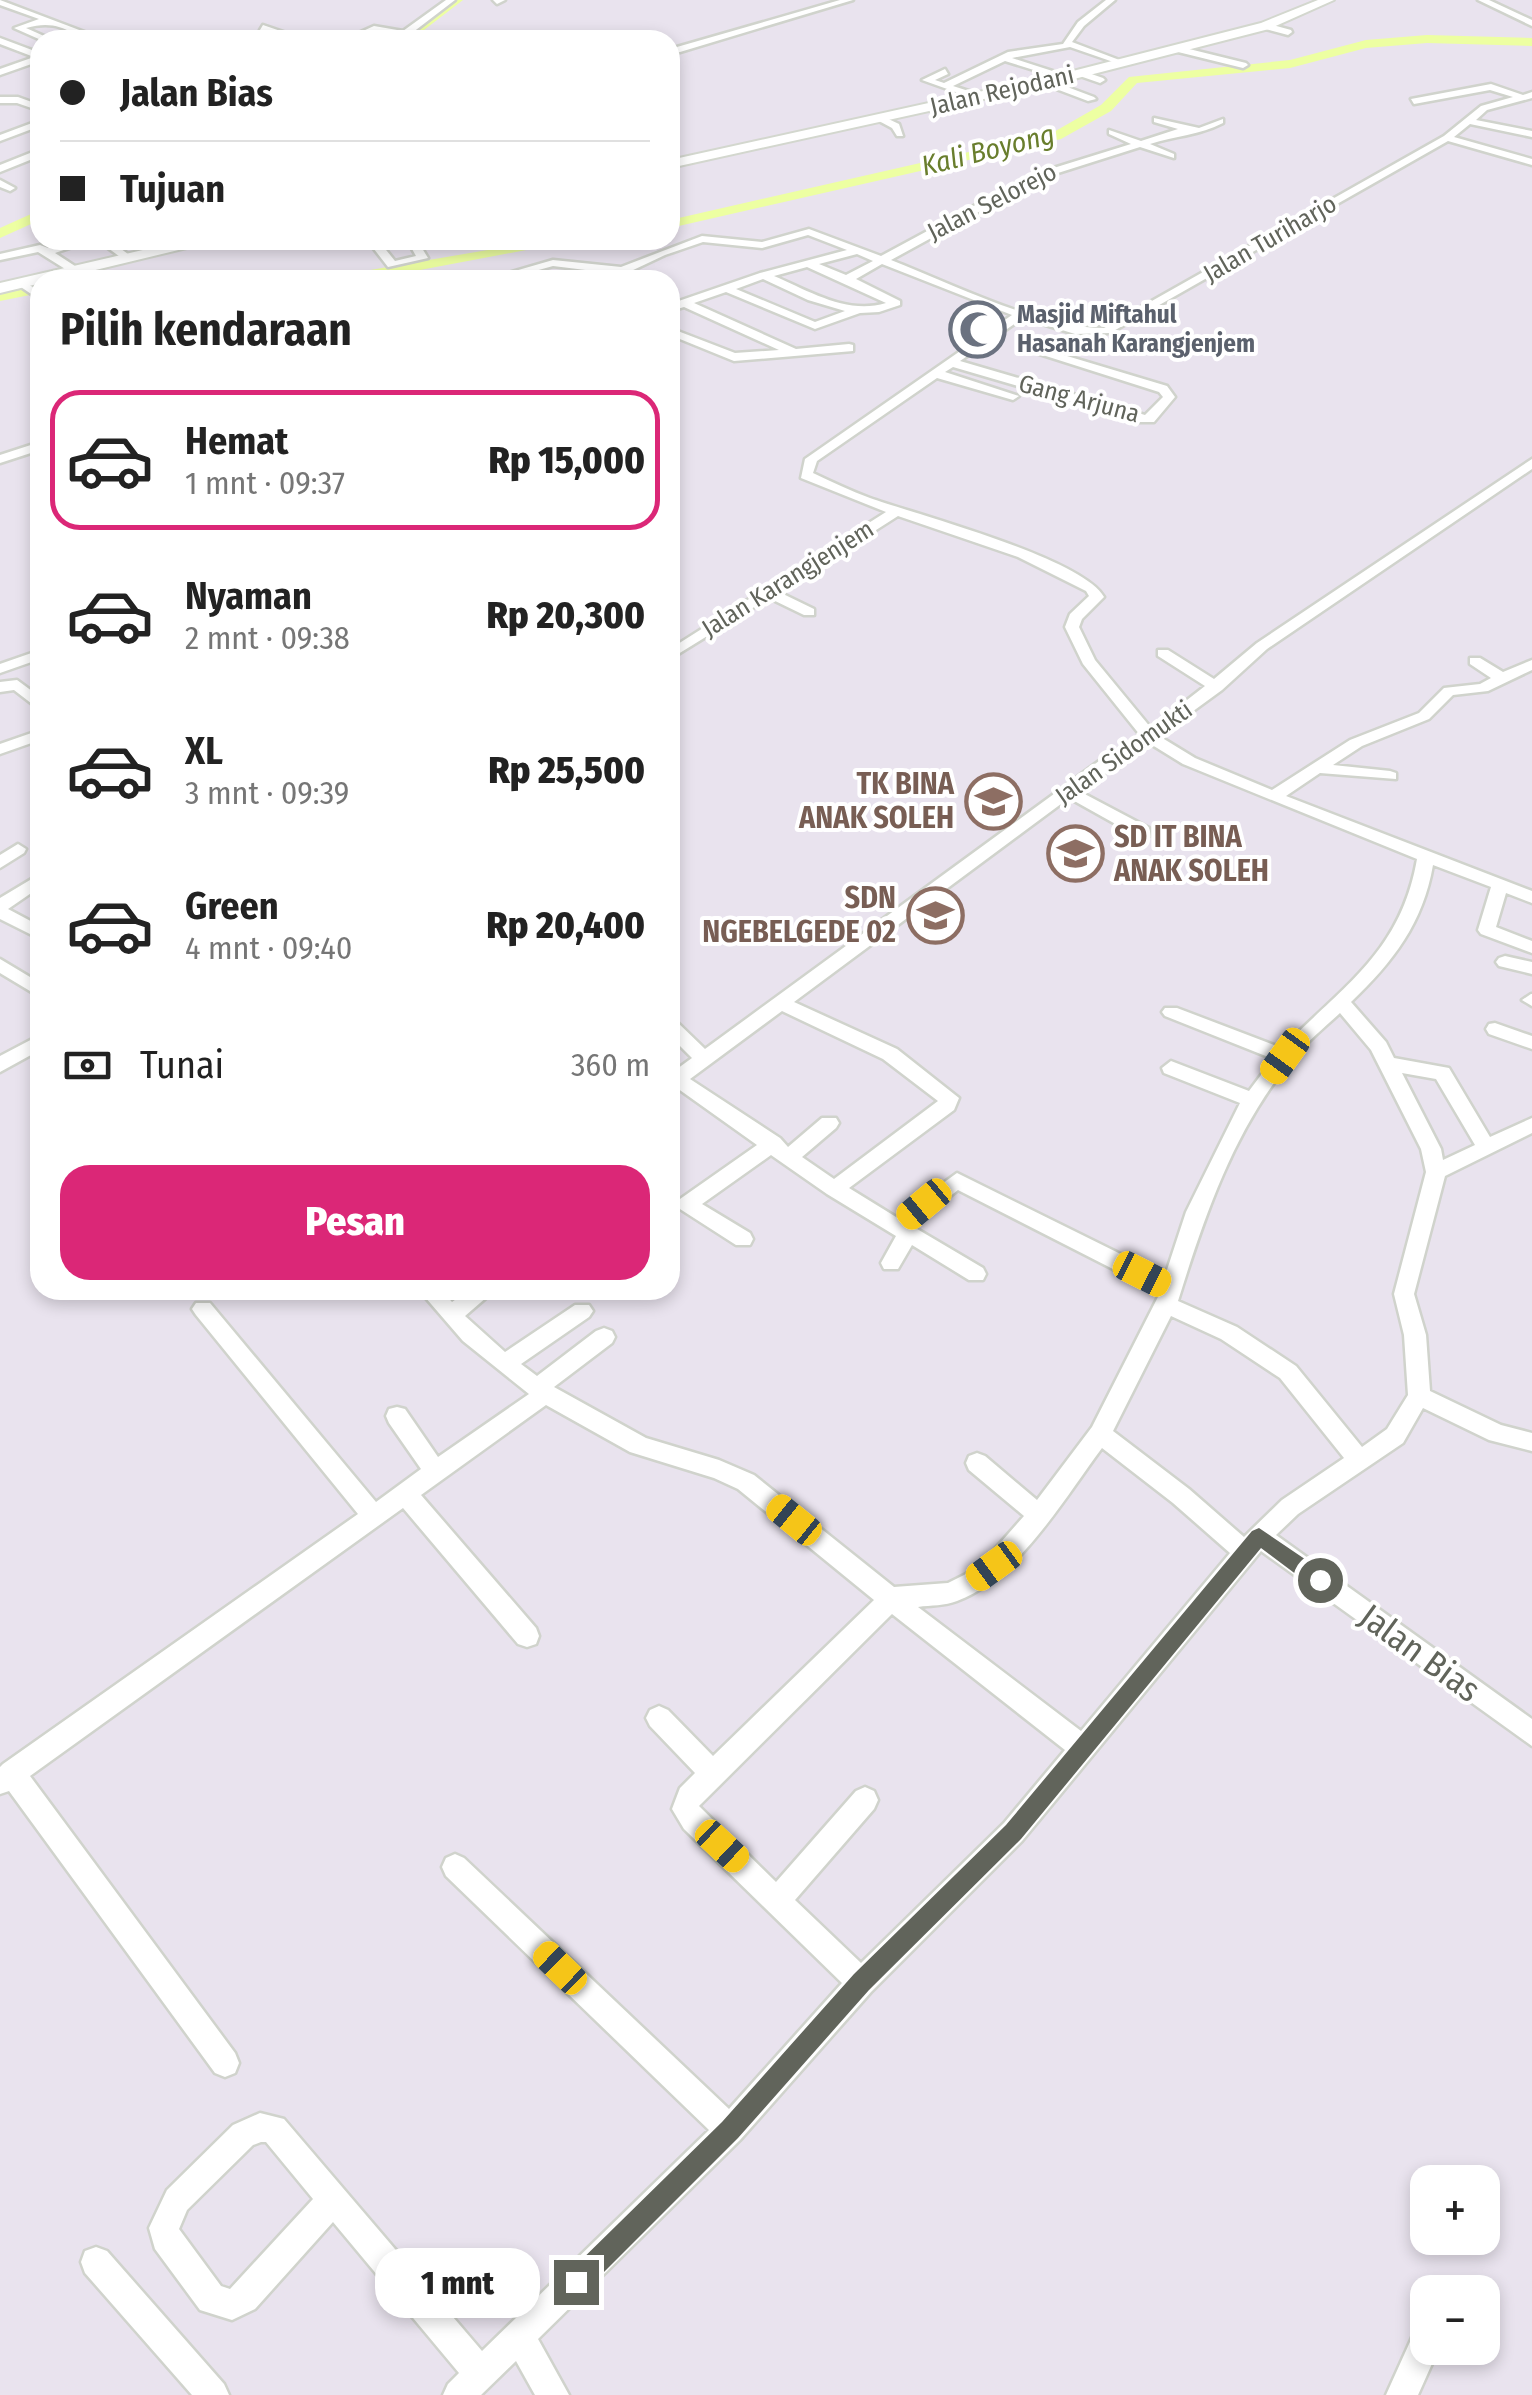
<!DOCTYPE html>
<html lang="id">
<head>
<meta charset="utf-8">
<style>
	:root { --surface:#fff; --page:#f2f2f2; --text:#222; --muted:#767676; --line:#e0e0e0; --accent:#db2777 }
	body { margin:0; font-family:"Fira Sans Condensed",sans-serif; background:var(--page); color:var(--text); height:100vh; display:flex; flex-direction:column; font-size:38px; white-space:nowrap }
	* { box-sizing:border-box; margin:0 }
	p { font-size:32px; color:var(--muted) }
	.icon { flex:none; width:55px; height:55px; fill:none; stroke:currentColor; stroke-width:2; stroke-linecap:round; stroke-linejoin:round }
	.map { position:relative; flex:1; overflow:hidden }
	.drawer { position:absolute; left:30px; top:270px; width:650px; height:1030px; display:flex; flex-direction:column; background:var(--surface); border-radius:30px; box-shadow:0 5px 15px #0003 }
	.drawer>* { flex:none }
	.guide { position:absolute; left:30px; top:30px; width:650px; height:220px; border-radius:30px; box-shadow:0 5px 15px #0003; display:grid; align-content:center; height:220px; padding:0 30px; background:var(--surface) }
	.controls { position:absolute; left:1410px; top:2165px; display:grid; gap:20px }
	.controls a { display:grid; place-items:center; width:90px; height:90px; border-radius:20px; background:var(--surface); box-shadow:0 5px 15px #0003; font-size:50px }
	.end { position:absolute; width:45px; height:45px; margin:-22px; border:12px solid #61645b; background:#fff; box-shadow:0 0 0 5px #fff }
	.from { border-radius:50% }
	.bubble { position:absolute; height:70px; border-radius:30px; background:var(--surface); box-shadow:0 5px 15px #0003; font-size:32px; font-weight:800; line-height:70px; text-align:center }
	.car { position:absolute; width:30px; height:60px; margin:-30px -15px; border-radius:12px; box-shadow:0 0 8px 2px #0007; background:linear-gradient(#f5c518 24%,#345 0 40%,#f5c518 0 76%,#345 0 86%,#f5c518 0) }
	.guide b { display:flex; align-items:center; gap:35px; height:95px; font-size:38px }
	.guide b+b { border-top:2px solid var(--line) }
	.guide i { width:25px; height:25px; background:var(--text) }
	ul { padding:0; list-style:none }
	li { display:flex; align-items:center; gap:30px; height:140px; margin:0 20px 15px; padding:0 10px; border:5px solid transparent; border-radius:30px }
	li div { flex:1 }
	li b { display:block; font-size:38px }
	li em { font-style:normal; font-weight:800 }
	li.selected { border-color:var(--accent) }
	li>.icon { width:90px; height:90px; stroke-width:1.5 }
	h2 { padding:0 30px; font-size:45px; line-height:120px }
	.pay { display:flex; align-items:center; gap:25px; height:110px; padding:0 30px; font-size:38px }
	.pay p { margin-inline-start:auto }
	.action { display:flex; gap:20px; margin-top:auto; padding:20px 30px }
	.action a { flex:1; height:115px; border-radius:30px; background:var(--accent); color:#fff; font-size:40px; font-weight:800; line-height:115px; text-align:center }
	.map>svg:first-child { display:block }
	.lines { fill:none; stroke-linecap:round; stroke-linejoin:round }
	.river { fill:#edffa2; fill-rule:evenodd }
	.minor-casing { stroke:#d0d3cc; stroke-width:5 }
	.secondary-casing { stroke:#d3d7ce; stroke-width:4 }
	.minor { fill:#fff; fill-rule:evenodd }
	.secondary { fill:#fff; fill-rule:evenodd }
	.route { fill:#61645b }
	.labels { text-anchor:middle; dominant-baseline:central; stroke-width:8; stroke-linejoin:round; paint-order:stroke }
	.far-street-label { font-size:25px; fill:#61645b; stroke:#fff }
	.far-worship-label { font-size:25px; font-weight:bold; fill:#5b616d; stroke:#fff; text-anchor:start }
	.far-water-label { font-size:28px; font-style:italic; fill:#697e2d; stroke:#fff }
	.education-label { font-size:30px; font-weight:bold; fill:#785e54; stroke:#fff; text-anchor:end }
	.near-street-label { font-size:35px; fill:#61645b; stroke:#fff }
</style>
</head>
<body>
<div class="map">
<svg width="1532" height="2395" viewBox="0 0 1532 2395">
	<rect width="100%" height="100%" fill="#e9e3ee"/>
	<g class="lines">
		<path class="river" d="M 450,0 L 463,0 L 411,40 L 397,40 Z
			M 1427,35 L 1532,38 L 1532,46 L 1427,43 L 1366,48 L 1290,68 L 1137,83 L 1111,111 L 1061,139 L 670,228 L 670,220 L 1052,133 L 1101,105 L 1129,77 L 1290,60 L 1366,40 Z
			M 40,210 L 40,220 L 0,238 L 0,228 Z
			M 546,240 L 579,240 L 367,280 L 333,280 L 341,275 Z
			M 137,272 L 201,275 L 209,280 L 73,280 L 81,275 Z
			M 40,283 L 40,293 L 0,301 L 0,291 Z"/>
		<defs>
			<path id="minor" d="M 0,0 L 103,39 C 73,43 66,16 26,28 L 53,40 L 41,40 L 14,28 L 39,19 L 0,5 Z
				M 446,0 L 455,0 L 408,36 L 375,32 L 355,40 L 343,40 L 374,26 L 403,31 Z
				M 493,0 L 505,0 L 497,4 Z
				M 840,0 L 853,0 L 670,55 L 670,49 Z
				M 1106,0 L 1115,0 L 1084,26 L 1072,42 L 1122,61 L 1122,65 L 1070,47 L 1012,58 L 1071,77 L 1066,80 L 1005,61 L 953,86 L 981,95 L 978,100 L 922,80 L 945,69 L 948,74 L 935,80 L 944,83 L 1008,52 L 1063,44 L 1078,22 Z
				M 1478,0 L 1489,0 L 1532,20 L 1532,26 Z
				M 1265,23 L 1291,30 L 1292,32 L 1288,35 L 1262,28 Z
				M 263,25 L 301,38 L 302,40 L 289,40 L 260,30 Z
				M 0,38 L 40,53 L 40,61 L 0,75 L 0,69 L 34,57 L 0,44 Z
				M 1177,46 L 1246,63 L 1248,65 L 1243,68 L 1174,51 Z
				M 1080,70 L 1103,78 L 1105,80 L 1100,83 L 1077,75 Z
				M 1046,79 L 1094,97 L 1096,99 L 1088,101 L 1043,84 Z
				M 1491,84 L 1523,95 L 1532,92 L 1532,98 L 1487,110 L 1476,120 L 1532,131 L 1532,137 L 1470,124 L 1454,137 L 1532,159 L 1532,165 L 1448,141 L 1110,333 L 1075,334 L 1023,318 L 960,361 L 1145,415 L 1163,397 L 1159,392 L 1027,350 L 1037,347 L 1167,386 L 1175,397 L 1154,422 L 1140,422 L 953,367 L 945,372 L 1019,396 L 1013,400 L 937,378 L 817,461 L 813,473 C 832,482 851,491 870,498 C 918,515 1082,558 1104,597 L 1082,619 L 1079,627 L 1095,660 L 1151,728 L 1205,686 L 1158,656 L 1158,650 L 1168,650 L 1214,679 L 1257,643 L 1532,459 L 1532,469 L 1267,649 L 1222,690 L 1159,736 L 1195,758 L 1272,790 L 1350,740 L 1419,713 L 1444,688 L 1480,684 L 1491,678 L 1470,664 L 1470,658 L 1480,658 L 1503,672 L 1532,660 L 1532,670 L 1488,691 L 1453,695 L 1429,719 L 1362,746 L 1333,765 L 1390,771 L 1396,773 L 1396,779 L 1320,773 L 1286,796 L 1532,891 L 1532,903 L 1506,893 L 1496,927 L 1532,941 L 1532,953 L 1481,934 L 1478,930 L 1491,887 L 1433,865 C 1423,923 1393,962 1351,1002 L 1386,1042 L 1394,1058 L 1449,1068 L 1490,1137 L 1532,1118 L 1532,1133 L 1445,1176 L 1414,1294 L 1426,1335 L 1430,1391 L 1501,1425 L 1532,1433 L 1532,1451 L 1489,1440 L 1423,1408 L 1403,1443 L 1298,1514 L 1276,1535 L 1532,1719 L 1532,1746 L 1261,1551 L 1022,1841 L 871,1992 L 740,2140 L 538,2339 L 569,2395 L 535,2395 L 516,2361 L 481,2395 L 443,2395 L 448,2384 L 459,2373 L 333,2222 L 255,2309 L 232,2320 L 200,2310 L 155,2249 L 149,2228 L 167,2190 L 233,2125 L 260,2113 L 284,2119 L 482,2351 L 709,2130 L 446,1876 L 442,1867 L 446,1858 L 455,1854 L 464,1858 L 729,2109 L 842,1983 L 684,1829 L 672,1809 L 680,1788 L 695,1773 L 650,1726 L 646,1718 L 650,1710 L 659,1706 L 668,1710 L 713,1756 L 874,1600 L 738,1489 L 714,1478 L 630,1452 L 546,1405 L 421,1495 L 536,1628 L 539,1636 L 536,1644 L 527,1647 L 518,1644 L 403,1508 L 30,1776 L 235,2053 L 239,2063 L 235,2073 L 225,2077 L 215,2073 L 9,1791 L 0,1794 L 0,1767 L 3,1764 L 358,1514 L 196,1315 L 192,1309 L 196,1303 L 210,1303 L 376,1502 L 421,1469 L 389,1423 L 386,1416 L 389,1409 L 397,1407 L 405,1409 L 438,1457 L 529,1394 L 463,1341 L 419,1290 L 441,1290 L 452,1302 L 469,1290 L 495,1290 L 465,1316 L 505,1352 L 575,1305 L 589,1305 L 593,1311 L 589,1317 L 521,1364 L 537,1376 L 596,1331 L 604,1328 L 612,1331 L 615,1337 L 612,1343 L 554,1387 L 646,1438 L 719,1460 L 754,1475 L 894,1587 L 948,1583 L 968,1573 L 986,1559 L 1024,1516 L 969,1470 L 966,1463 L 969,1456 L 977,1453 L 985,1456 L 1037,1500 L 1092,1427 L 1160,1293 L 958,1190 L 912,1226 L 983,1268 L 986,1274 L 983,1280 L 969,1280 L 912,1245 L 898,1269 L 884,1269 L 881,1263 L 896,1236 L 827,1194 L 771,1155 L 702,1204 L 750,1233 L 753,1239 L 750,1245 L 736,1245 L 680,1209 L 677,1204 L 680,1199 L 757,1145 L 677,1088 L 670,1091 L 670,1074 L 692,1058 L 670,1036 L 670,1019 L 676,1021 L 705,1049 L 1099,761 L 1140,735 L 1083,664 L 1065,627 L 1070,614 L 1089,596 L 1086,591 L 1018,557 L 898,516 L 779,592 L 814,609 L 814,615 L 804,615 L 769,598 L 670,659 L 670,649 L 886,512 L 801,478 L 805,459 L 1012,315 L 882,264 L 856,279 L 900,301 L 900,305 L 879,312 L 860,313 L 815,329 L 726,292 L 694,303 L 796,349 L 849,344 L 853,345 L 853,351 L 734,361 L 670,335 L 670,328 L 735,353 L 779,350 L 684,307 L 670,311 L 670,304 L 760,273 L 847,250 L 808,235 L 762,248 L 703,242 L 665,255 L 612,280 L 597,280 L 610,273 L 553,266 L 503,280 L 484,280 L 553,260 L 621,267 L 702,236 L 762,242 L 809,229 L 881,256 L 1031,175 L 1131,144 L 1109,134 L 1109,130 L 1141,141 L 1178,129 L 1154,122 L 1154,118 L 1199,128 L 1223,119 L 1223,123 C 1200,135 1175,136 1150,144 L 1174,154 L 1174,158 L 1140,147 L 1039,179 L 891,260 C 953,284 1038,328 1104,328 L 1444,136 L 1481,106 L 1513,97 L 1490,90 L 1414,104 L 1411,99 ZM 857,254 L 873,261 L 846,275 L 819,264 ZM 807,267 L 886,303 C 847,315 809,291 774,276 ZM 763,279 L 808,300 L 845,311 L 815,322 L 736,289 ZM 1149,743 L 1183,764 L 1417,859 C 1401,952 1343,986 1282,1048 L 1177,1008 L 1165,1008 L 1162,1012 L 1165,1016 L 1273,1059 L 1249,1091 L 1171,1061 L 1162,1068 L 1164,1073 L 1240,1103 L 1186,1212 L 1165,1276 L 957,1173 L 896,1217 L 849,1188 L 954,1110 L 959,1098 L 897,1049 L 794,1002 L 1069,798 L 1137,836 L 1149,836 L 1149,828 L 1079,791 ZM 782,1011 L 883,1059 L 938,1101 L 834,1179 L 802,1157 L 836,1128 L 839,1123 L 836,1118 L 822,1118 L 788,1147 L 780,1138 L 690,1079 ZM 1340,1013 L 1371,1050 L 1421,1149 L 1426,1172 L 1394,1294 L 1404,1335 L 1408,1395 L 1387,1429 L 1362,1447 L 1296,1366 L 1237,1327 L 1178,1301 C 1205,1214 1235,1126 1295,1056 C 1309,1040 1325,1027 1340,1013 ZM 1402,1073 L 1436,1079 L 1475,1145 L 1443,1160 L 1441,1149 ZM 1171,1316 L 1221,1339 L 1280,1378 L 1344,1458 L 1282,1500 L 1244,1537 L 1189,1489 L 1113,1431 ZM 1102,1448 L 1173,1503 L 1230,1553 L 1081,1731 L 918,1607 C 931,1605 945,1606 957,1601 C 1018,1578 1064,1499 1102,1448 ZM 892,1614 L 1065,1750 L 1004,1823 L 861,1963 L 795,1900 L 874,1809 L 878,1800 L 874,1791 L 865,1787 L 856,1791 L 776,1882 L 699,1806 ZM 261,2142 L 266,2142 L 313,2199 L 230,2289 L 221,2286 L 179,2229 L 187,2210 L 253,2145 Z
				M 0,97 L 18,97 L 40,105 L 40,111 L 17,103 L 0,103 Z
				M 882,116 L 899,124 L 903,136 L 897,136 L 892,128 L 879,121 Z
				M 40,120 L 40,126 L 0,141 L 0,135 Z
				M 40,149 L 40,156 L 0,172 L 0,165 Z
				M 0,180 L 15,188 L 10,191 L 0,187 Z
				M 77,240 L 93,240 L 55,253 L 78,268 L 78,272 L 70,272 L 38,252 L 0,260 L 0,254 L 40,245 L 48,248 Z
				M 97,240 L 109,240 L 132,257 L 123,259 Z
				M 367,240 L 378,240 L 395,261 L 416,256 L 407,240 L 417,240 L 428,258 L 388,267 Z
				M 451,273 L 461,280 L 449,280 L 445,276 Z
				M 22,280 L 40,292 L 40,300 L 18,285 L 16,283 Z
				M 40,442 L 40,450 L 0,463 L 0,455 Z
				M 40,650 L 40,659 L 0,673 L 0,664 Z
				M 17,680 L 40,697 L 40,710 L 14,690 L 0,692 L 0,682 Z
				M 40,730 L 40,740 L 0,754 L 0,744 Z
				M 18,844 L 26,849 L 24,853 L 0,868 L 0,855 Z
				M 40,874 L 40,887 L 8,909 L 40,926 L 40,939 L 0,919 L 0,898 Z
				M 1505,956 L 1532,962 L 1532,974 L 1499,966 L 1496,962 L 1499,958 Z
				M 0,959 L 40,983 L 40,997 L 0,973 Z
				M 1531,994 L 1532,994 L 1532,1006 L 1522,1000 Z
				M 1495,1023 L 1532,1036 L 1532,1049 L 1489,1034 L 1486,1029 L 1489,1024 Z
				M 40,1035 L 40,1050 L 0,1072 L 0,1056 Z
				M 96,2247 L 107,2251 L 224,2384 L 229,2395 L 192,2395 L 85,2273 L 81,2262 L 85,2251 Z
				M 1425,2328 L 1428,2348 L 1439,2348 L 1418,2395 L 1386,2395 L 1414,2333 Z"/>
			<path id="secondary" d="M 1318,0 L 1334,0 L 1269,29 L 1070,80 L 670,168 L 670,160 L 1065,73 L 1261,23 Z
				M 186,240 L 220,240 L 0,293 L 0,283 Z"/>
		</defs>
		<use href="#minor" class="minor-casing"/>
		<use href="#secondary" class="secondary-casing"/>
		<use href="#minor" class="minor"/>
		<use href="#secondary" class="secondary"/>
	</g>
	<path class="route" d="M 1259,1528 L 1327,1574 L 1327,1587 L 1313,1587 L 1261,1548 L 1021,1839 L 869,1990 L 738,2138 L 585,2291 L 576,2294 L 568,2291 L 564,2282 L 568,2273 L 722,2122 L 854,1974 L 1006,1825 L 1252,1531 Z"/>
	<defs>
		<symbol id="mosque-ring" viewBox="-11 -11 22 22"><circle r="9.5" fill="#fff" stroke="#6b7280" stroke-width="1.5"/><path d="M3.5-4.9A6 6 0 1 0 3.5 4.9A5 5 0 1 1 3.5-4.9Z" fill="#6b7280"/></symbol>
		<symbol id="school-ring" viewBox="-11 -11 22 22"><circle r="9.5" fill="#fff" stroke="#8d6e63" stroke-width="1.5"/><path d="M0-5L7-2L0 1L-7-2ZM-4 1L0 2.5L4 1V4Q0 6-4 4Z" fill="#8d6e63"/></symbol>
	</defs>
	<g fill-rule="evenodd">
		<use href="#mosque-ring" x="946" y="298" width="63" height="63"/>
		<use href="#school-ring" x="962" y="770" width="63" height="63"/>
		<use href="#school-ring" x="1044" y="822" width="63" height="63"/>
		<use href="#school-ring" x="904" y="884" width="63" height="63"/>
	</g>
	<g class="labels">
		<g class="far-street-label">
			<text transform="translate(1002 91) rotate(-13)">Jalan Rejodani</text>
			<text transform="translate(992 202) rotate(-27)">Jalan Selorejo</text>
			<text transform="translate(1270 239) rotate(-30)">Jalan Turiharjo</text>
			<text transform="translate(1079 399) rotate(15)">Gang Arjuna</text>
			<text transform="translate(788 579) rotate(-32)">Jalan Karangjenjem</text>
			<text transform="translate(1124 753) rotate(-35)">Jalan Sidomukti</text>
		</g>
		<g class="far-worship-label">
			<text x="1017" y="315">Masjid Miftahul<tspan x="1017" dy="29">Hasanah Karangjenjem</tspan></text>
		</g>
		<g class="far-water-label">
			<text transform="translate(988 150) rotate(-14)">Kali Boyong</text>
		</g>
		<g class="education-label">
			<text x="954" y="784">TK BINA<tspan x="954" dy="34">ANAK SOLEH</tspan></text>
			<text x="1114" y="837" text-anchor="start">SD IT BINA<tspan x="1114" dy="34">ANAK SOLEH</tspan></text>
			<text x="896" y="898">SDN<tspan x="896" dy="34">NGEBELGEDE 02</tspan></text>
		</g>
		<g class="near-street-label">
			<text transform="translate(1420 1653) rotate(36)">Jalan Bias</text>
		</g>
	</g>
</svg>
<div class="controls">
<a>+</a>
<a>−</a>
</div>
<i class="end from" style="left:1320px;top:1580px"></i>
<i class="end" style="left:576px;top:2282px"></i>
<div class="bubble" style="left:375px;top:2248px;width:165px">1 mnt</div>
<i class="car" style="left:1285px;top:1056px;rotate:216deg"></i>
<i class="car" style="left:924px;top:1204px;rotate:230deg"></i>
<i class="car" style="left:1142px;top:1274px;rotate:117deg"></i>
<i class="car" style="left:794px;top:1520px;rotate:309deg"></i>
<i class="car" style="left:994px;top:1566px;rotate:234deg"></i>
<i class="car" style="left:722px;top:1846px;rotate:133deg"></i>
<i class="car" style="left:560px;top:1968px;rotate:314deg"></i>
<div class="guide">
<b><i class="from"></i>Jalan Bias</b>
<b><i></i>Tujuan</b>
</div>
<section class="drawer">
<h2>Pilih kendaraan</h2>
<ul>
<li class="selected"><svg class="icon" aria-label="car" viewBox="0 0 24 24"><path d="M5 17H2v-5l4-1 3-4h7l3 4 3 1v5h-3M9 17h6M6 11h13"/><circle cx="7" cy="17" r="2"/><circle cx="17" cy="17" r="2"/></svg><div><b>Hemat</b><p>1 mnt · 09:37</p></div><em>Rp 15,000</em></li>
<li><svg class="icon" aria-label="car" viewBox="0 0 24 24"><path d="M5 17H2v-5l4-1 3-4h7l3 4 3 1v5h-3M9 17h6M6 11h13"/><circle cx="7" cy="17" r="2"/><circle cx="17" cy="17" r="2"/></svg><div><b>Nyaman</b><p>2 mnt · 09:38</p></div><em>Rp 20,300</em></li>
<li><svg class="icon" aria-label="car" viewBox="0 0 24 24"><path d="M5 17H2v-5l4-1 3-4h7l3 4 3 1v5h-3M9 17h6M6 11h13"/><circle cx="7" cy="17" r="2"/><circle cx="17" cy="17" r="2"/></svg><div><b>XL</b><p>3 mnt · 09:39</p></div><em>Rp 25,500</em></li>
<li><svg class="icon" aria-label="car" viewBox="0 0 24 24"><path d="M5 17H2v-5l4-1 3-4h7l3 4 3 1v5h-3M9 17h6M6 11h13"/><circle cx="7" cy="17" r="2"/><circle cx="17" cy="17" r="2"/></svg><div><b>Green</b><p>4 mnt · 09:40</p></div><em>Rp 20,400</em></li>
</ul>
<div class="pay"><svg class="icon" aria-label="cash" viewBox="0 0 24 24"><path d="M3 7h18v10H3z"/><circle cx="12" cy="12" r="2"/></svg>Tunai<p>360 m</p></div>
<div class="action"><a>Pesan</a></div>
</section>
</div>
</body>
</html>
